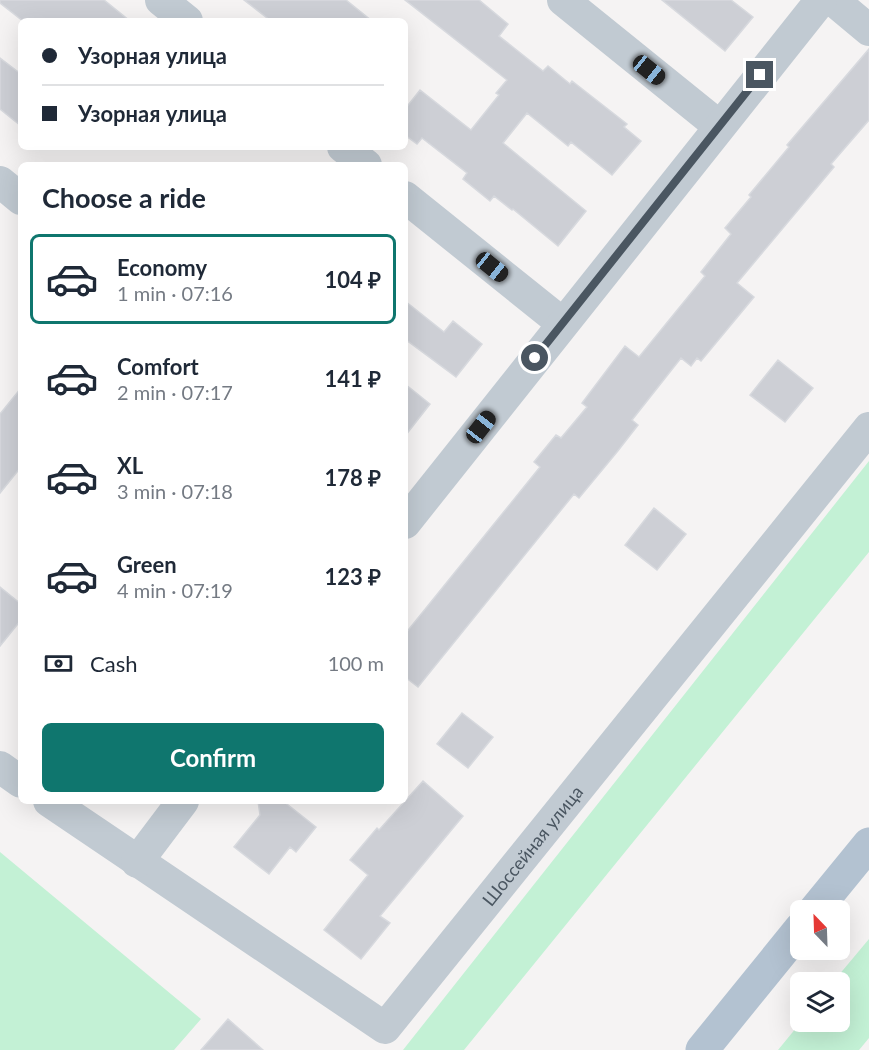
<!DOCTYPE html>
<html lang="en">
<head>
<meta charset="utf-8">
<style>
	:root { --surface:#fff; --page:#f6f6f7; --text:#1f2937; --muted:#747a83; --line:#e0e1e3; --accent:#0f766e }
	body { margin:0; font-family:Lato,sans-serif; background:var(--page); color:var(--text); height:100vh; display:flex; flex-direction:column; font-size:22px; white-space:nowrap }
	* { box-sizing:border-box; margin:0 }
	p { font-size:20px; color:var(--muted) }
	.icon { flex:none; width:33px; height:33px; fill:none; stroke:currentColor; stroke-width:2; stroke-linecap:round; stroke-linejoin:round }
	.map { position:relative; flex:1; overflow:hidden }
	.panel { position:absolute; left:18px; top:162px; width:390px; height:642px; display:flex; flex-direction:column; background:var(--surface); border-radius:9px; box-shadow:0 6px 24px #0002 }
	.panel>* { flex:none }
	.guide { position:absolute; left:18px; top:18px; width:390px; height:132px; border-radius:9px; box-shadow:0 6px 24px #0002; display:grid; align-content:center; height:132px; padding:0 24px; background:var(--surface) }
	.needle { width:39px; rotate:337deg }
	.tools { position:absolute; left:790px; top:900px; display:grid; gap:12px }
	.tools a { display:grid; place-items:center; width:60px; height:60px; border-radius:9px; background:var(--surface); box-shadow:0 6px 24px #0002; font-size:30px }
	.end { position:absolute; width:27px; height:27px; margin:-14px; border:8px solid #4a5661; background:#fff; box-shadow:0 0 0 3px #fff }
	.from { border-radius:50% }
	.car { position:absolute; width:18px; height:36px; margin:-18px -9px; border-radius:8px; box-shadow:0 0 4px 2px #0007; background:linear-gradient(#222 24%,#8ab4d8 0 40%,#222 0 76%,#8ab4d8 0 86%,#222 0) }
	.guide b { display:flex; align-items:center; gap:21px; height:57px; font-size:22px }
	.guide b+b { border-top:2px solid var(--line) }
	.guide i { width:15px; height:15px; background:var(--text) }
	ul { padding:0; list-style:none }
	li { display:flex; align-items:center; gap:18px; height:90px; margin:0 12px 9px; padding:0 12px; border:3px solid transparent; border-radius:9px }
	li div { flex:1 }
	li b { display:block; font-size:22px }
	li em { font-style:normal; font-weight:700 }
	li.selected { border-color:var(--accent) }
	li>.icon { width:54px; height:54px; stroke-width:1.5 }
	h2 { padding:0 24px; font-size:27px; line-height:72px }
	.pay { display:flex; align-items:center; gap:15px; height:66px; padding:0 24px; font-size:22px }
	.pay p { margin-inline-start:auto }
	.cta { display:flex; gap:12px; margin-top:auto; padding:12px 24px }
	.cta a { flex:1; height:69px; border-radius:9px; background:var(--accent); color:#fff; font-size:24px; font-weight:700; line-height:69px; text-align:center }
	.map>svg:first-child { display:block }
	.green { fill:#c3f1d5 }
	.building { fill:#cdcfd5; stroke:#d7d9de; stroke-width:1.5 }
	.lines { fill:none; stroke-linecap:round; stroke-linejoin:round }
	.minor { stroke:#c1cad2; stroke-width:32 }
	.major { stroke:#b3c2d1; stroke-width:33 }
	.route { stroke:#4a5661; stroke-width:8 }
	.labels { text-anchor:middle; dominant-baseline:central; stroke-width:4.5; stroke-linejoin:round; paint-order:stroke }
	.street-label { font-size:18px; fill:#4a5661; stroke:#fff }
</style>
</head>
<body>
<div class="map">
<svg width="869" height="1050" viewBox="0 0 869 1050">
	<rect width="100%" height="100%" fill="#f5f3f3"/>
	<path class="green" d="M 869,461 L 869,552 L 464,1050 L 403,1050 Z
		M 0,852 L 201,1019 L 174,1050 L 0,1050 Z
		M 869,939 L 869,1038 L 859,1050 L 778,1050 L 801,1022 L 840,1022 L 840,982 L 833,982 Z"/>
	<path class="building" d="M 0,0 L 104,0 L 130,21 L 23,21 L 0,3 Z
		M 244,0 L 346,0 L 372,21 L 271,21 Z
		M 405,0 L 479,0 L 508,24 L 499,36 L 543,71 L 548,66 L 570,84 L 572,81 L 627,124 L 624,127 L 641,141 L 612,175 L 571,142 L 568,146 L 527,113 L 503,143 L 586,211 L 558,246 L 513,209 L 512,210 L 494,196 L 490,201 L 463,179 L 467,173 L 422,138 L 417,144 L 405,135 L 405,109 L 420,90 L 471,130 L 499,95 L 496,93 L 507,80 Z
		M 662,0 L 731,0 L 753,17 L 725,51 Z
		M 869,49 L 869,120 L 831,164 L 834,167 L 737,283 L 754,297 L 701,361 L 697,358 L 691,366 L 681,358 L 632,420 L 638,425 L 617,452 L 579,498 L 574,494 L 418,687 L 405,677 L 405,634 L 540,467 L 534,462 L 556,435 L 561,438 L 587,407 L 582,403 L 625,346 L 639,357 L 705,276 L 701,272 L 731,234 L 725,228 L 751,197 L 749,195 L 789,147 L 787,145 Z
		M 0,58 L 21,74 L 21,126 L 0,109 Z
		M 405,301 L 444,332 L 453,321 L 482,344 L 456,377 L 405,339 Z
		M 778,360 L 813,388 L 785,422 L 750,395 Z
		M 405,384 L 430,404 L 405,436 Z
		M 21,388 L 21,467 L 0,493 L 0,414 Z
		M 654,508 L 686,534 L 657,570 L 625,545 Z
		M 0,587 L 21,604 L 21,620 L 0,646 Z
		M 462,713 L 493,737 L 468,768 L 437,744 Z
		M 423,781 L 463,816 L 380,916 L 390,923 L 361,959 L 324,930 L 368,875 L 350,860 L 377,828 L 379,830 Z
		M 258,801 L 283,801 L 316,827 L 296,852 L 290,847 L 269,874 L 234,847 L 260,815 Z
		M 228,1019 L 263,1050 L 201,1050 Z"/>
	<g class="lines">
		<g class="minor">
			<path d="M 161,0 L 187,21"/>
			<path d="M 563,0 L 719,126"/>
			<path d="M 833,0 L 869,30"/>
			<path d="M 343,147 L 366,165"/>
			<path d="M 0,182 L 21,199"/>
			<path d="M 405,197 L 562,323"/>
			<path d="M 405,523 L 821,0"/>
			<path d="M 0,767 L 21,782"/>
			<path id="s1" d="M 49,801 L 385,1028 L 869,428"/>
			<path d="M 137,862 L 183,801"/>
		</g>
		<path class="major" d="M 815,910 L 869,844
			M 702,1050 L 801,928"/>
	</g>
	<g class="lines">
		<path class="route" d="M 535,358 L 760,75"/>
	</g>
	<g class="labels">
		<g class="street-label">
			<text stroke="none"><textPath href="#s1" startOffset="640">Шоссейная улица</textPath></text>
		</g>
	</g>
</svg>
<div class="tools">
<a><svg class="needle" viewBox="-14 -14 28 28"><path d="M0-13l5 13h-10z" fill="#e53935"/><path d="M0 13l5-13h-10z" fill="#747a83"/></svg></a>
<a><svg class="icon" aria-label="layers" viewBox="0 0 24 24"><path d="M12 4l9 5-9 5-9-5zM3 14l9 5 9-5"/></svg></a>
</div>
<i class="end from" style="left:535px;top:358px"></i>
<i class="end" style="left:760px;top:75px"></i>
<i class="car" style="left:649px;top:70px;rotate:129deg"></i>
<i class="car" style="left:492px;top:267px;rotate:129deg"></i>
<i class="car" style="left:481px;top:427px;rotate:38deg"></i>
<div class="guide">
<b><i class="from"></i>Узорная улица</b>
<b><i></i>Узорная улица</b>
</div>
<section class="panel">
<h2>Choose a ride</h2>
<ul>
<li class="selected"><svg class="icon" aria-label="car" viewBox="0 0 24 24"><path d="M5 17H2v-5l4-1 3-4h7l3 4 3 1v5h-3M9 17h6M6 11h13"/><circle cx="7" cy="17" r="2"/><circle cx="17" cy="17" r="2"/></svg><div><b>Economy</b><p>1 min · 07:16</p></div><em>104 ₽</em></li>
<li><svg class="icon" aria-label="car" viewBox="0 0 24 24"><path d="M5 17H2v-5l4-1 3-4h7l3 4 3 1v5h-3M9 17h6M6 11h13"/><circle cx="7" cy="17" r="2"/><circle cx="17" cy="17" r="2"/></svg><div><b>Comfort</b><p>2 min · 07:17</p></div><em>141 ₽</em></li>
<li><svg class="icon" aria-label="car" viewBox="0 0 24 24"><path d="M5 17H2v-5l4-1 3-4h7l3 4 3 1v5h-3M9 17h6M6 11h13"/><circle cx="7" cy="17" r="2"/><circle cx="17" cy="17" r="2"/></svg><div><b>XL</b><p>3 min · 07:18</p></div><em>178 ₽</em></li>
<li><svg class="icon" aria-label="car" viewBox="0 0 24 24"><path d="M5 17H2v-5l4-1 3-4h7l3 4 3 1v5h-3M9 17h6M6 11h13"/><circle cx="7" cy="17" r="2"/><circle cx="17" cy="17" r="2"/></svg><div><b>Green</b><p>4 min · 07:19</p></div><em>123 ₽</em></li>
</ul>
<div class="pay"><svg class="icon" aria-label="cash" viewBox="0 0 24 24"><path d="M3 7h18v10H3z"/><circle cx="12" cy="12" r="2"/></svg>Cash<p>100 m</p></div>
<div class="cta"><a>Confirm</a></div>
</section>
</div>
</body>
</html>
